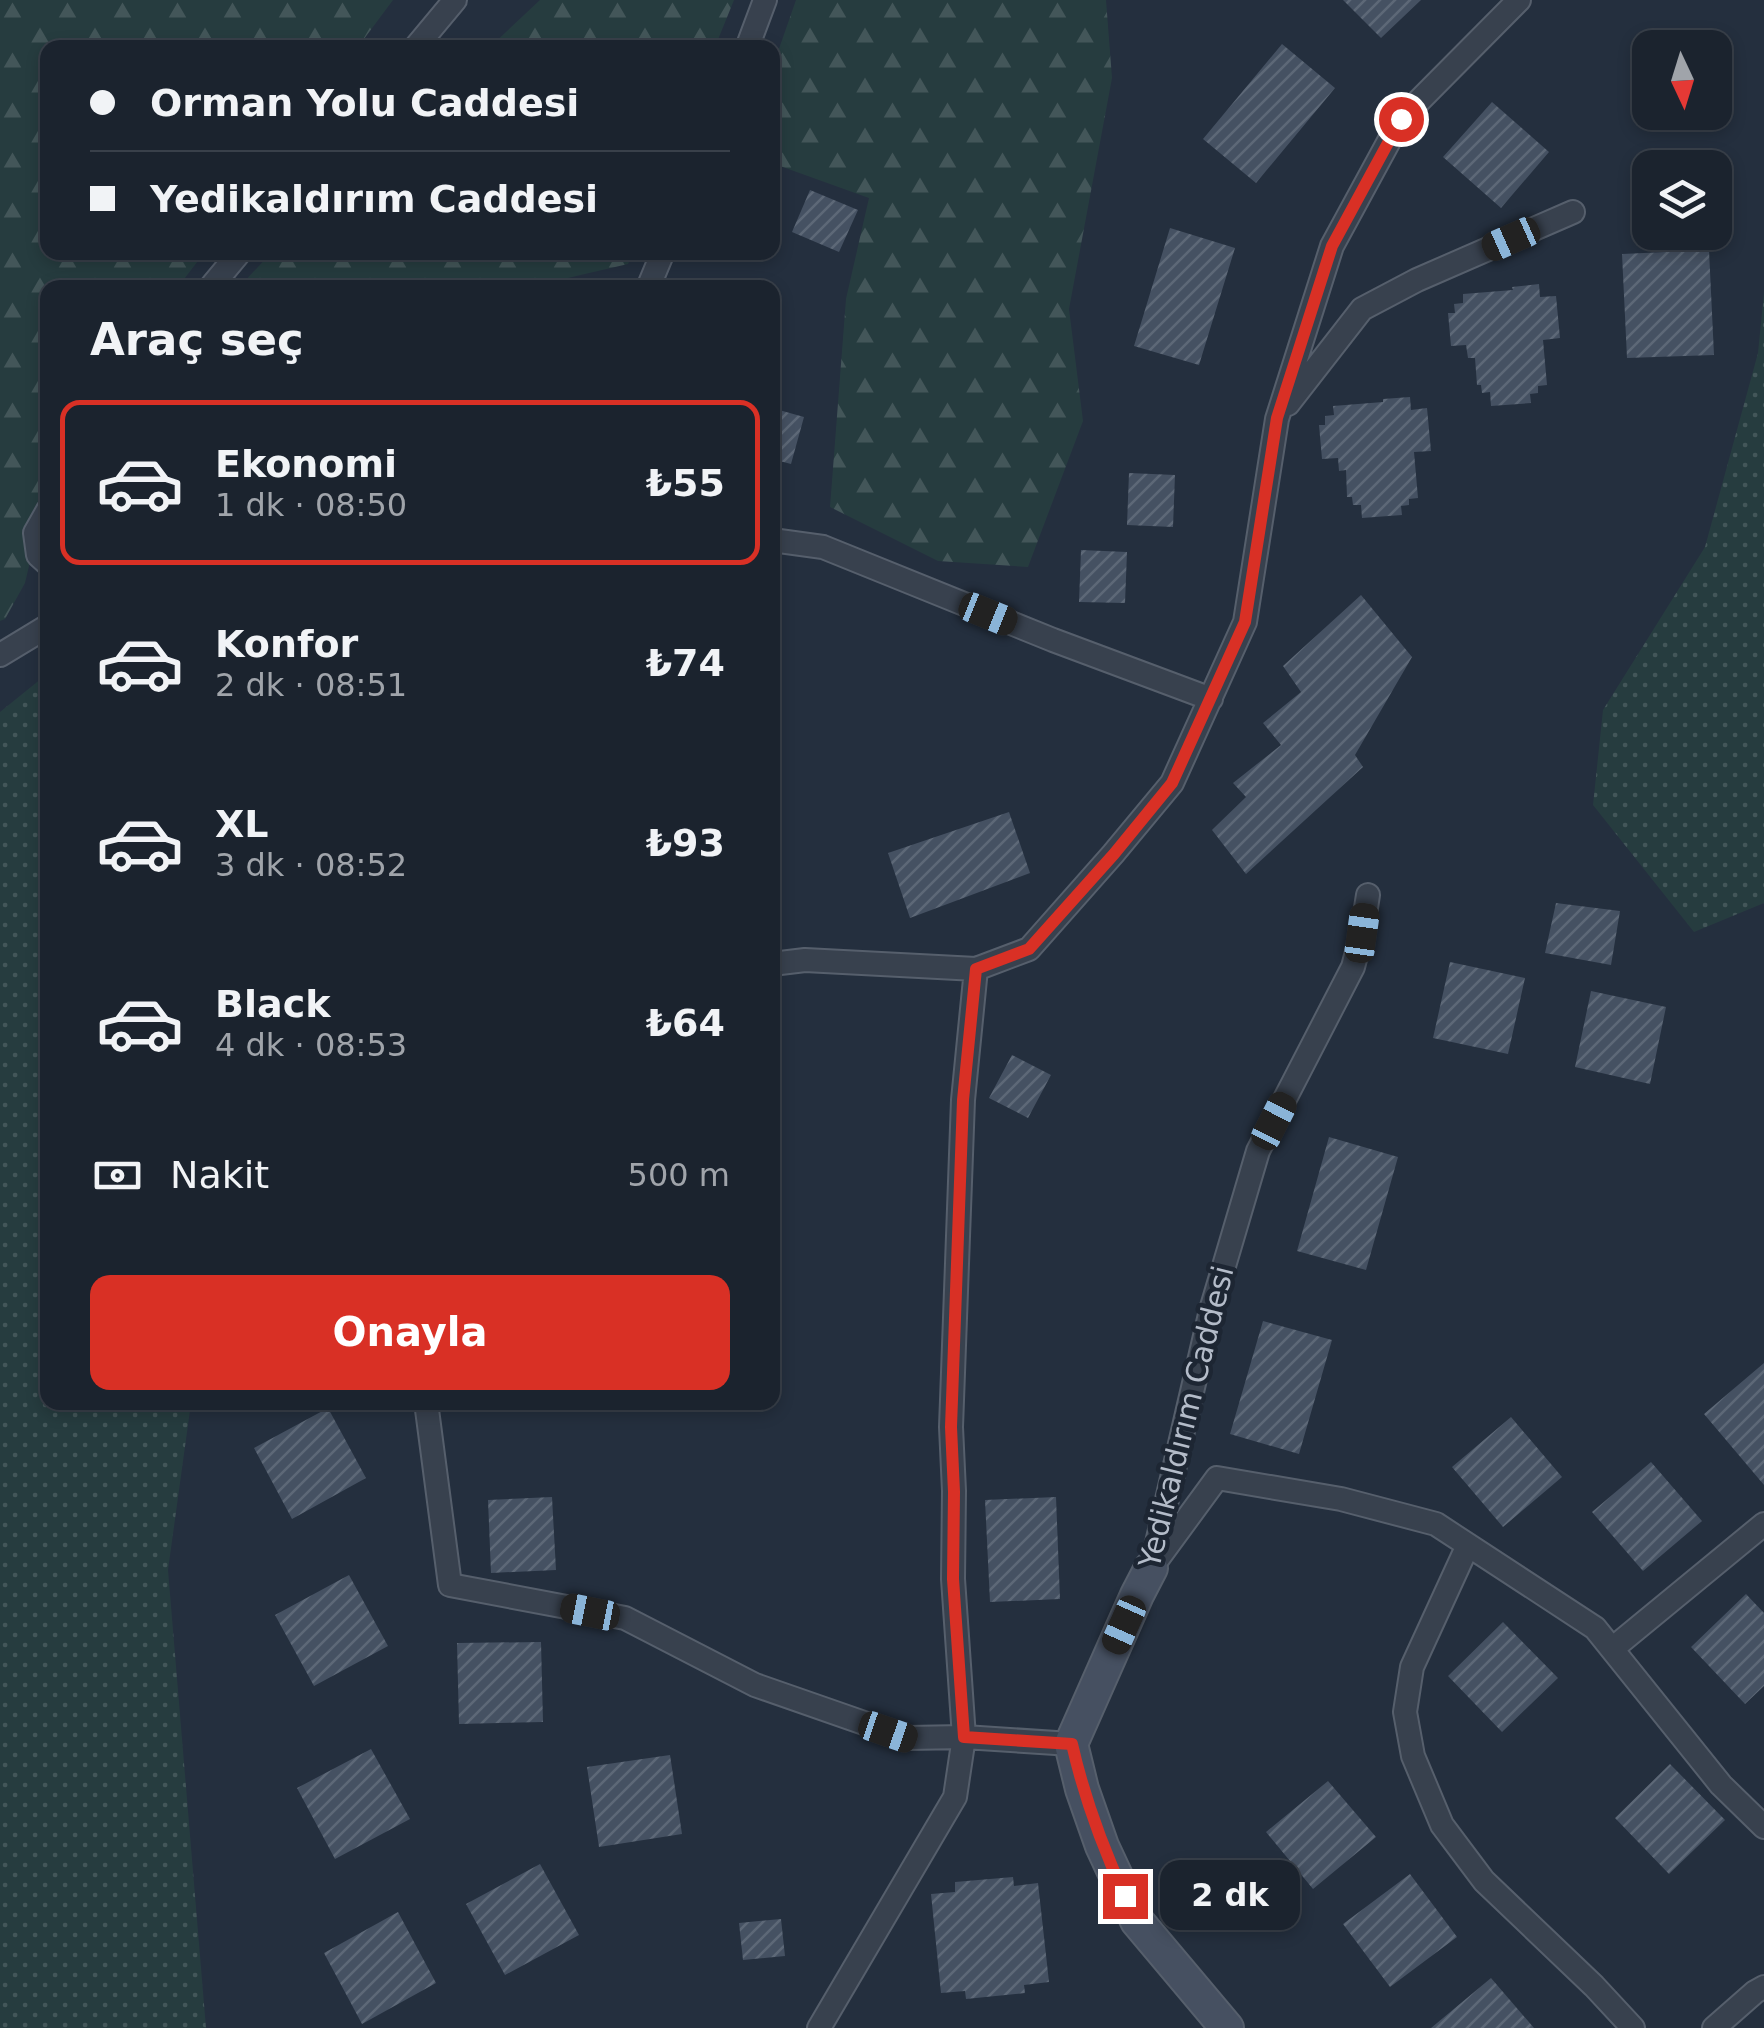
<!DOCTYPE html>
<html lang="tr">
<head>
<meta charset="utf-8">
<style>
	:root { --surface:#1b232e; --page:#242b36; --text:#f1f3f6; --muted:#a0a4aa; --line:#39404a; --accent:#d93025 }
	body { margin:0; font-family:"DejaVu Sans",sans-serif; background:var(--page); color:var(--text); height:100vh; display:flex; flex-direction:column; font-size:38px; white-space:nowrap }
	* { box-sizing:border-box; margin:0 }
	p { font-size:32px; color:var(--muted) }
	.icon { flex:none; width:55px; height:55px; fill:none; stroke:currentColor; stroke-width:2; stroke-linecap:round; stroke-linejoin:round }
	.map { position:relative; flex:1; overflow:hidden }
	.drawer { position:absolute; left:40px; top:280px; width:740px; height:1130px; display:flex; flex-direction:column; background:var(--surface); border-radius:20px; box-shadow:0 5px 15px #0003,0 0 0 2px var(--line) }
	.drawer>* { flex:none }
	.guide { position:absolute; left:40px; top:40px; width:740px; height:220px; border-radius:20px; box-shadow:0 5px 15px #0003,0 0 0 2px var(--line); display:grid; align-content:center; height:220px; padding:0 50px; background:var(--surface) }
	.needle { width:65px; rotate:176deg }
	.tools { position:absolute; left:1632px; top:30px; display:grid; gap:20px }
	.tools a { display:grid; place-items:center; width:100px; height:100px; border-radius:20px; background:var(--surface); box-shadow:0 5px 15px #0003,0 0 0 2px var(--line); font-size:50px }
	.end { position:absolute; width:45px; height:45px; margin:-22px; border:12px solid #d93025; background:#fff; box-shadow:0 0 0 5px #fff }
	.from { border-radius:50% }
	.bubble { position:absolute; height:70px; border-radius:20px; background:var(--surface); box-shadow:0 5px 15px #0003,0 0 0 2px var(--line); font-size:32px; font-weight:600; line-height:70px; text-align:center }
	.car { position:absolute; width:30px; height:60px; margin:-30px -15px; border-radius:12px; box-shadow:0 0 8px 2px #0007; background:linear-gradient(#222 24%,#8ab4d8 0 40%,#222 0 76%,#8ab4d8 0 86%,#222 0) }
	.guide b { display:flex; align-items:center; gap:35px; height:95px; font-size:38px }
	.guide b+b { border-top:2px solid var(--line) }
	.guide i { width:25px; height:25px; background:var(--text) }
	ul { padding:0; list-style:none }
	li { display:flex; align-items:center; gap:30px; height:165px; margin:0 20px 15px; padding:0 30px; border:5px solid transparent; border-radius:20px }
	li div { flex:1 }
	li b { display:block; font-size:38px }
	li em { font-style:normal; font-weight:600 }
	li.on { border-color:var(--accent) }
	li>.icon { width:90px; height:90px; stroke-width:1.5 }
	h2 { padding:0 50px; font-size:45px; line-height:120px }
	.pay { display:flex; align-items:center; gap:25px; height:110px; padding:0 50px; font-size:38px }
	.pay p { margin-inline-start:auto }
	.primary-button { display:flex; gap:20px; margin-top:auto; padding:20px 50px }
	.primary-button a { flex:1; height:115px; border-radius:20px; background:var(--accent); color:#fff; font-size:40px; font-weight:600; line-height:115px; text-align:center }
	.map>svg:first-child { display:block }
	.grass { fill:url(#grass-dots) }
	.forest { fill:url(#forest-firs) }
	.building { fill:url(#building-hatch) }
	.lines { fill:none; stroke-linecap:round; stroke-linejoin:round }
	.street-casing { stroke:#565f6c; stroke-width:26 }
	.secondary-casing { stroke:#565f6c; stroke-width:36 }
	.street { stroke:#38414e; stroke-width:22 }
	.secondary { stroke:#465061; stroke-width:32 }
	.route { stroke:#d93025; stroke-width:12 }
	.labels { text-anchor:middle; dominant-baseline:central; stroke-width:9; stroke-linejoin:round; paint-order:stroke }
	.street-label { font-size:30px; fill:#b4bcc9; stroke:#1d2633 }
</style>
</head>
<body>
<div class="map">
<svg width="1764" height="2028" viewBox="0 0 1764 2028">
	<defs>
		<pattern id="grass-dots" width="8" height="8" patternUnits="userSpaceOnUse" patternTransform="scale(2.5)"><rect width="8" height="8" fill="#263c3f"/><path d="M2 2h.1M6 6h.1" fill="none" stroke="#435659" stroke-width="1.8" stroke-linecap="round"/></pattern>
		<pattern id="forest-firs" width="22" height="20" patternUnits="userSpaceOnUse" patternTransform="scale(2.5)"><rect width="22" height="20" fill="#263c3f"/><path d="M5 1l3.5 6h-7zM16 11l3.5 6h-7z" fill="#435659"/></pattern>
		<pattern id="building-hatch" width="6" height="6" patternUnits="userSpaceOnUse" patternTransform="scale(2.5)"><rect width="6" height="6" fill="#455162"/><path d="M-1 1l2-2M0 6l6-6M5 7l2-2" fill="none" stroke="#5d6877"/></pattern>
	</defs>
	<rect width="100%" height="100%" fill="#242f3e"/>
	<path class="grass" d="M 1764,292 L 1764,903 L 1694,932 L 1593,805 L 1603,710 L 1705,547 L 1758,353 Z
		M 47,674 L 48,1402 L 191,1403 L 168,1570 L 206,2028 L 0,2028 L 0,712 Z"/>
	<path class="forest" d="M 0,0 L 393,0 L 358,47 L 48,48 L 48,252 L 204,253 L 178,287 L 48,288 L 47,489 L 25,583 L 5,619 L 0,621 Z
		M 540,0 L 734,0 L 715,47 L 490,47 Z
		M 796,0 L 1106,0 L 1112,78 L 1069,309 L 1083,421 L 1028,567 L 938,561 L 830,507 L 846,299 L 869,198 L 780,166 L 773,144 L 773,66 Z
		M 271,253 L 271,252 L 633,253 L 628,264 L 529,287 L 246,288 L 241,285 Z"/>
	<path class="building" d="M 1343,0 L 1421,0 L 1381,38 Z
		M 1282,44 L 1335,88 L 1256,183 L 1203,139 Z
		M 1492,102 L 1549,152 L 1501,208 L 1443,157 Z
		M 810,190 L 858,210 L 839,252 L 792,232 Z
		M 1170,228 L 1235,248 L 1199,365 L 1134,346 Z
		M 1709,250 L 1714,355 L 1627,358 L 1622,254 Z
		M 1539,284 L 1540,297 L 1556,296 L 1560,338 L 1543,340 L 1547,385 L 1538,386 L 1538,393 L 1530,394 L 1531,403 L 1491,406 L 1490,392 L 1482,393 L 1481,385 L 1477,385 L 1475,358 L 1468,358 L 1466,345 L 1451,346 L 1448,313 L 1455,313 L 1454,304 L 1463,303 L 1463,294 L 1513,290 L 1512,287 Z
		M 1410,397 L 1411,410 L 1427,408 L 1431,451 L 1414,452 L 1418,498 L 1409,499 L 1409,505 L 1401,506 L 1402,515 L 1362,518 L 1361,505 L 1353,505 L 1352,497 L 1347,497 L 1346,470 L 1339,471 L 1338,458 L 1322,459 L 1319,425 L 1325,425 L 1325,416 L 1334,415 L 1333,406 L 1383,402 L 1383,399 Z
		M 772,408 L 804,417 L 791,464 L 772,459 Z
		M 1129,473 L 1175,475 L 1173,527 L 1127,525 Z
		M 1081,550 L 1127,552 L 1125,603 L 1079,602 Z
		M 1361,595 L 1412,657 L 1355,755 L 1363,767 L 1246,874 L 1212,830 L 1246,797 L 1233,783 L 1281,745 L 1263,723 L 1301,692 L 1283,666 Z
		M 1009,812 L 1030,873 L 910,918 L 888,853 Z
		M 1556,903 L 1620,911 L 1611,965 L 1545,953 Z
		M 1450,962 L 1525,978 L 1508,1054 L 1433,1038 Z
		M 1591,991 L 1666,1007 L 1650,1084 L 1575,1067 Z
		M 1012,1055 L 1051,1075 L 1028,1118 L 989,1098 Z
		M 1329,1137 L 1398,1157 L 1366,1270 L 1297,1251 Z
		M 1263,1321 L 1332,1340 L 1299,1454 L 1230,1434 Z
		M 1764,1363 L 1764,1485 L 1704,1414 Z
		M 328,1408 L 366,1478 L 292,1519 L 254,1448 Z
		M 1511,1417 L 1562,1477 L 1503,1527 L 1452,1467 Z
		M 1651,1462 L 1702,1521 L 1643,1571 L 1592,1512 Z
		M 552,1497 L 556,1570 L 491,1573 L 488,1500 Z
		M 1056,1497 L 1060,1599 L 990,1602 L 985,1500 Z
		M 349,1575 L 388,1646 L 314,1686 L 275,1615 Z
		M 1746,1594 L 1764,1613 L 1764,1686 L 1745,1704 L 1691,1647 Z
		M 1503,1622 L 1558,1678 L 1502,1732 L 1448,1676 Z
		M 541,1642 L 543,1722 L 459,1724 L 457,1643 Z
		M 371,1749 L 410,1819 L 335,1859 L 297,1788 Z
		M 670,1755 L 682,1834 L 599,1847 L 587,1767 Z
		M 1670,1764 L 1725,1820 L 1669,1874 L 1615,1818 Z
		M 1328,1781 L 1376,1837 L 1313,1889 L 1266,1832 Z
		M 540,1864 L 579,1935 L 505,1975 L 466,1904 Z
		M 1410,1874 L 1457,1937 L 1390,1987 L 1343,1924 Z
		M 1013,1877 L 1014,1886 L 1038,1883 L 1049,1982 L 1024,1985 L 1025,1993 L 966,1999 L 965,1991 L 941,1993 L 931,1894 L 955,1892 L 955,1882 Z
		M 398,1912 L 436,1983 L 362,2024 L 324,1953 Z
		M 781,1919 L 785,1956 L 743,1960 L 739,1923 Z
		M 1491,1978 L 1534,2028 L 1431,2028 Z"/>
	<g class="lines">
		<defs>
			<path id="street" d="M 415,48 L 455,0
				M 747,48 L 765,0
				M 210,288 L 240,252
				M 648,288 L 663,252
				M 1288,404 L 1362,309 L 1417,280 L 1573,212
				M 48,510 L 35,533 L 38,555 L 48,564
				M 772,540 L 823,547 L 1053,640 L 1211,699
				M 0,655 L 48,626
				M 772,964 L 805,960 L 976,969 L 1029,949 L 1113,854 L 1172,783 L 1245,622 L 1277,419 L 1332,246 L 1401,119 L 1519,0
				M 426,1402 L 450,1585 L 625,1618 L 755,1685 L 907,1738 L 964,1737 L 1071,1744
				M 1468,1545 L 1412,1667 L 1405,1712 L 1413,1756 L 1442,1825 L 1484,1881 L 1594,1986 L 1633,2028
				M 1153,1560 L 1211,1310 L 1258,1151 L 1353,967 L 1362,933 L 1368,895
				M 1151,1568 L 1217,1478 L 1341,1499 L 1436,1524 L 1595,1628 L 1721,1785 L 1764,1827
				M 1612,1649 L 1764,1524
				M 819,2028 L 955,1797 L 964,1737 L 953,1579 L 954,1491 L 951,1427 L 963,1100 L 976,969
				M 1714,2028 L 1755,1992 L 1764,1987"/>
			<path id="secondary" d="M 1151,1568 L 1137,1595 L 1071,1744 L 1082,1789 L 1102,1846 L 1137,1921 L 1227,2028"/>
		</defs>
		<use href="#street" class="street-casing"/>
		<use href="#secondary" class="secondary-casing"/>
		<use href="#street" class="street"/>
		<use href="#secondary" class="secondary"/>
	</g>
	<g class="lines">
		<path class="route" d="M 1125,1896 C 1102,1846 1084,1797 1072,1744 L 964,1737 L 953,1579 L 954,1492 L 951,1427 L 963,1100 L 976,969 L 1029,949 L 1114,854 L 1172,783 L 1245,622 L 1277,418 L 1332,246 L 1401,119"/>
	</g>
	<g class="labels">
		<g class="street-label">
			<text transform="translate(1186 1417) rotate(-76)">Yedikaldırım Caddesi</text>
		</g>
	</g>
</svg>
<div class="tools">
<a><svg class="needle" viewBox="-14 -14 28 28"><path d="M0-13l5 13h-10z" fill="#e53935"/><path d="M0 13l5-13h-10z" fill="#a0a4aa"/></svg></a>
<a><svg class="icon" aria-label="layers" viewBox="0 0 24 24"><path d="M12 4l9 5-9 5-9-5zM3 14l9 5 9-5"/></svg></a>
</div>
<i class="end from" style="left:1401px;top:119px"></i>
<i class="end" style="left:1125px;top:1896px"></i>
<div class="bubble" style="left:1160px;top:1860px;width:140px">2 dk</div>
<i class="car" style="left:1511px;top:239px;rotate:246deg"></i>
<i class="car" style="left:988px;top:614px;rotate:112deg"></i>
<i class="car" style="left:1362px;top:933px;rotate:8deg"></i>
<i class="car" style="left:1274px;top:1121px;rotate:27deg"></i>
<i class="car" style="left:590px;top:1612px;rotate:281deg"></i>
<i class="car" style="left:1124px;top:1625px;rotate:204deg"></i>
<i class="car" style="left:888px;top:1732px;rotate:109deg"></i>
<div class="guide">
<b><i class="from"></i>Orman Yolu Caddesi</b>
<b><i></i>Yedikaldırım Caddesi</b>
</div>
<section class="drawer">
<h2>Araç seç</h2>
<ul>
<li class="on"><svg class="icon" aria-label="car" viewBox="0 0 24 24"><path d="M5 17H2v-5l4-1 3-4h7l3 4 3 1v5h-3M9 17h6M6 11h13"/><circle cx="7" cy="17" r="2"/><circle cx="17" cy="17" r="2"/></svg><div><b>Ekonomi</b><p>1 dk · 08:50</p></div><em>₺55</em></li>
<li><svg class="icon" aria-label="car" viewBox="0 0 24 24"><path d="M5 17H2v-5l4-1 3-4h7l3 4 3 1v5h-3M9 17h6M6 11h13"/><circle cx="7" cy="17" r="2"/><circle cx="17" cy="17" r="2"/></svg><div><b>Konfor</b><p>2 dk · 08:51</p></div><em>₺74</em></li>
<li><svg class="icon" aria-label="car" viewBox="0 0 24 24"><path d="M5 17H2v-5l4-1 3-4h7l3 4 3 1v5h-3M9 17h6M6 11h13"/><circle cx="7" cy="17" r="2"/><circle cx="17" cy="17" r="2"/></svg><div><b>XL</b><p>3 dk · 08:52</p></div><em>₺93</em></li>
<li><svg class="icon" aria-label="car" viewBox="0 0 24 24"><path d="M5 17H2v-5l4-1 3-4h7l3 4 3 1v5h-3M9 17h6M6 11h13"/><circle cx="7" cy="17" r="2"/><circle cx="17" cy="17" r="2"/></svg><div><b>Black</b><p>4 dk · 08:53</p></div><em>₺64</em></li>
</ul>
<div class="pay"><svg class="icon" aria-label="cash" viewBox="0 0 24 24"><path d="M3 7h18v10H3z"/><circle cx="12" cy="12" r="2"/></svg>Nakit<p>500 m</p></div>
<div class="primary-button"><a>Onayla</a></div>
</section>
</div>
</body>
</html>
